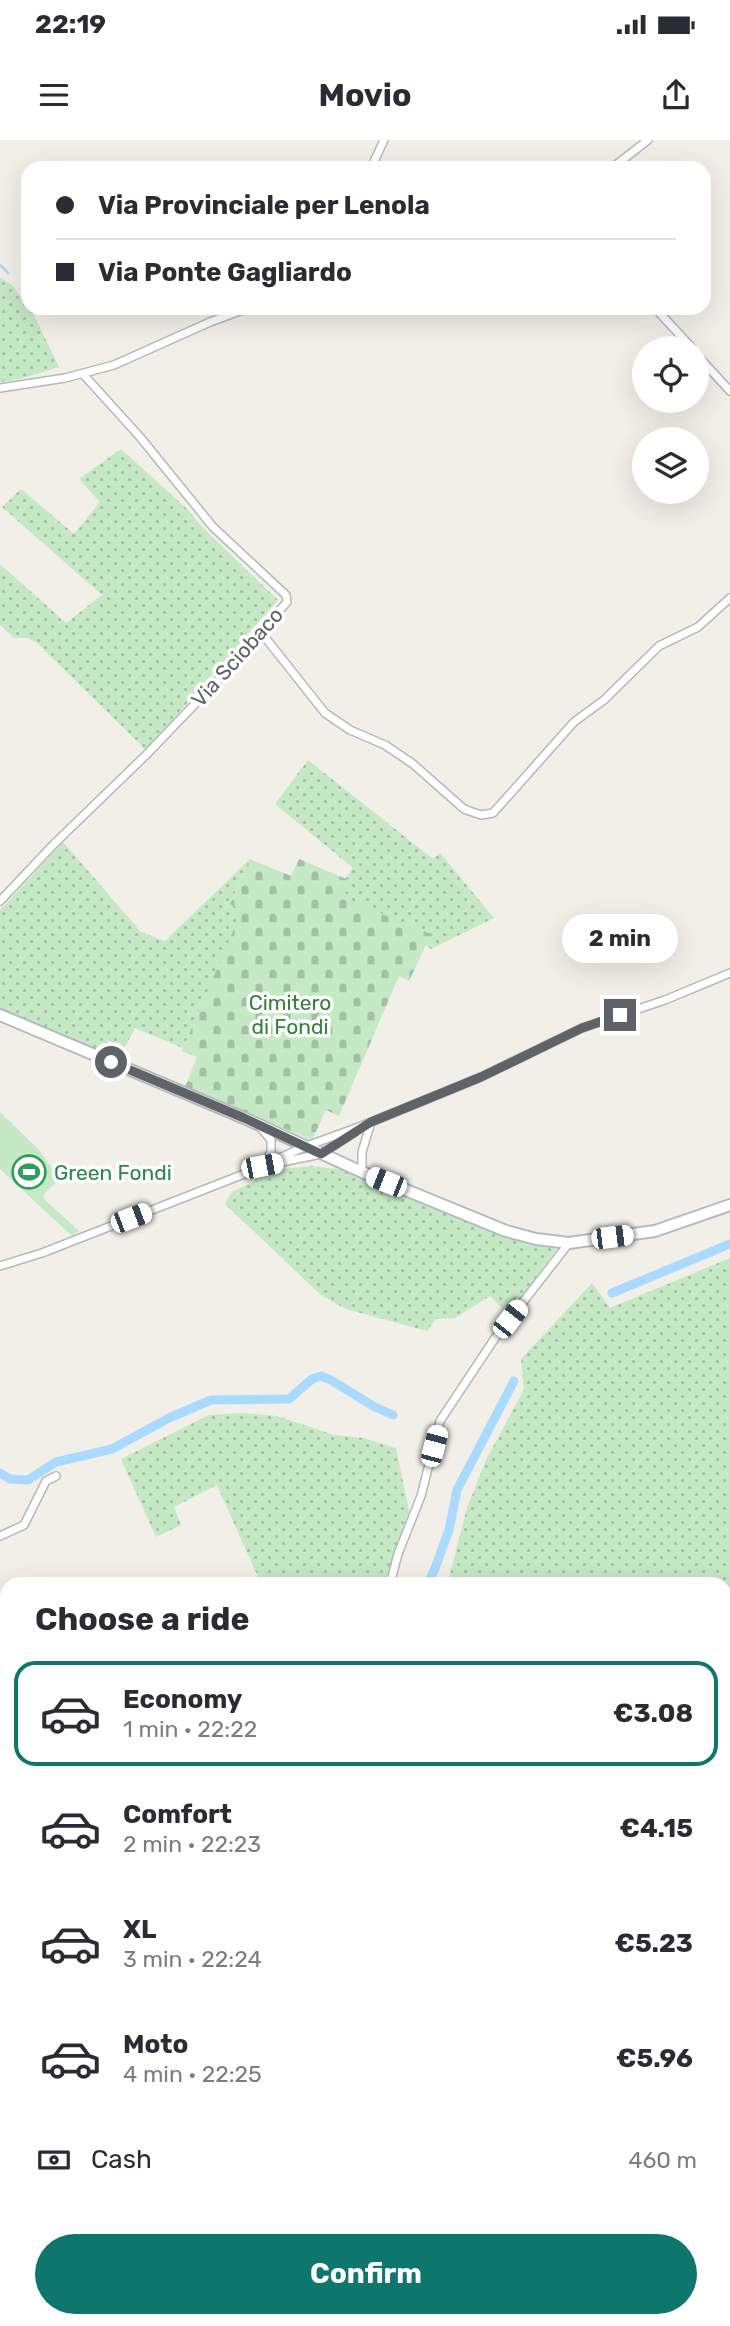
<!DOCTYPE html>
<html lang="en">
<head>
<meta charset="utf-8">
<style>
	:root { --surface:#fff; --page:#f7f7f7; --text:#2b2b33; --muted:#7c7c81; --line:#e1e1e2; --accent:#0f766e }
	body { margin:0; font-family:Rubik,sans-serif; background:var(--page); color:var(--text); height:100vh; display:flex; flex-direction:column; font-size:26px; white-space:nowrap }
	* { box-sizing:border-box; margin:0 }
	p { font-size:23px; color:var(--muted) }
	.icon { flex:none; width:38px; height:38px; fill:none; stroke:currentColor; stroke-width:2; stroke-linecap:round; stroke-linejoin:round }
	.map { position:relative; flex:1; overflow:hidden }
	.drawer { position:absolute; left:0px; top:1437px; width:732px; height:751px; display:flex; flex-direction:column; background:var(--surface); border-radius:21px 21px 0 0; box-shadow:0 7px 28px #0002 }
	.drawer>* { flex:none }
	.hud { position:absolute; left:21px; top:21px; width:690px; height:154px; border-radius:21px; box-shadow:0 7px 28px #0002; display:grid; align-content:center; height:154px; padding:0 35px; background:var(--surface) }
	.buttons { position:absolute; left:632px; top:196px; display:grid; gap:14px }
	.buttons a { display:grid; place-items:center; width:77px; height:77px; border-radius:50%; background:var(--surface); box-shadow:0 7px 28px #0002; font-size:35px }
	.end { position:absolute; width:32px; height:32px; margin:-16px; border:9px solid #5f6368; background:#fff; box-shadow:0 0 0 4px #fff }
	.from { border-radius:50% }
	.bubble { position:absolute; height:49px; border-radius:24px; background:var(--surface); box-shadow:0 7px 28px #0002; font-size:23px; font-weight:700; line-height:49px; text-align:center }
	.car { position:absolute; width:21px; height:42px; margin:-21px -10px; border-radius:9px; box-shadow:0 0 5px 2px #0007; background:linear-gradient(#fff 24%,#345 0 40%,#fff 0 76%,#345 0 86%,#fff 0) }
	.hud b { display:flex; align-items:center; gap:24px; height:66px; font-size:26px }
	.hud b+b { border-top:2px solid var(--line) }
	.hud i { width:18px; height:18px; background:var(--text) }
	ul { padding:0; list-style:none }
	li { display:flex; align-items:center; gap:21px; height:105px; margin:0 14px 10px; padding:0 21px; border:4px solid transparent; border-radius:21px }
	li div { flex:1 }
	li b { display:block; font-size:26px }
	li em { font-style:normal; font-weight:700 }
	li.active { border-color:var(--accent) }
	li>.icon { width:63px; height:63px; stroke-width:1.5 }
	h2 { padding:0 35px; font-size:32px; line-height:84px }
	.pay { display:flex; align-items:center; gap:18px; height:77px; padding:0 35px; font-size:26px }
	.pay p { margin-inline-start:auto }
	.cta { display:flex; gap:14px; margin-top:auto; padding:14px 35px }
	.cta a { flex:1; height:80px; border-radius:42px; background:var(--accent); color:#fff; font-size:28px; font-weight:700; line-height:80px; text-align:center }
	.status { display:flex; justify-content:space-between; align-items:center; height:49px; padding:0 35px; background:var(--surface); direction:ltr }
	.status svg { height:19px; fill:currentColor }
	header { display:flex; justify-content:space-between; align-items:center; height:91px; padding:0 35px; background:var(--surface); font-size:32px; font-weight:700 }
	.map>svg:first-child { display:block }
	.green { fill:url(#green-dots) }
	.cemetery { fill:url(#cemetery-stones) }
	.pitch { fill:#c5e8c5 }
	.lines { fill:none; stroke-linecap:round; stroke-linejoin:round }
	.stream { stroke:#aadaff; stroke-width:2.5 }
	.canal { stroke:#aadaff; stroke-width:9 }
	.minor-casing { stroke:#b5b8bc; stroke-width:10 }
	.secondary-casing { stroke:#b6babf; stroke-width:14 }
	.minor { stroke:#fff; stroke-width:7 }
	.secondary { stroke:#fff; stroke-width:10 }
	.route { stroke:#5f6368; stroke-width:9 }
	.labels { text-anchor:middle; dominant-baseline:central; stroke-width:7; stroke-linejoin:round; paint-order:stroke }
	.street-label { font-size:21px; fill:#5f6368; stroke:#fff }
	.park-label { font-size:21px; fill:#348238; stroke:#fff }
	.leisure-label { font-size:21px; fill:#27864d; stroke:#fff; text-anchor:start }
</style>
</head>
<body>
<div class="status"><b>22:19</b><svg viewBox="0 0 49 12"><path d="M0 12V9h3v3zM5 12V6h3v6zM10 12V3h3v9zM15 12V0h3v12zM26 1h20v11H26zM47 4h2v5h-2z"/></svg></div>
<header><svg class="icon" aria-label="menu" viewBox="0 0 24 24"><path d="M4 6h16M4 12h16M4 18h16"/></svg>Movio<svg class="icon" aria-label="share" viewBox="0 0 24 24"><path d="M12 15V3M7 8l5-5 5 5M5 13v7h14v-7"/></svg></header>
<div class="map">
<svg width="730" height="2186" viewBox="0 0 730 2186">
	<defs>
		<pattern id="green-dots" width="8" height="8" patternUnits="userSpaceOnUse" patternTransform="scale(1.75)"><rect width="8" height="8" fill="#c5e8c5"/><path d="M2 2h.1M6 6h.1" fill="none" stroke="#a3c0a4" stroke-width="1.8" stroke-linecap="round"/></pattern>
		<pattern id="cemetery-stones" width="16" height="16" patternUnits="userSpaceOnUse" patternTransform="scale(1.75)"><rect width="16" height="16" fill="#c5e8c5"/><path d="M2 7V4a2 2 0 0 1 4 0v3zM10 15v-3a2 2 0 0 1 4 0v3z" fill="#a3c0a4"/></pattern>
	</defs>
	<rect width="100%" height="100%" fill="#f1efe8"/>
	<path class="green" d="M 0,137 L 12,145 L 33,173 L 59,227 L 20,239 L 0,242 Z
		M 121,309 L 186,368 L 203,388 L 278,460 L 146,610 L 38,504 L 28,498 L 14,498 L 0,485 L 0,424 L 66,483 L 102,455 L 2,367 L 21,349 L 74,394 L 100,362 L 79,339 Z
		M 308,620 L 433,719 L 440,713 L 494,778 L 431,809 L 425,805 L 430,794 L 343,758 L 350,741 L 345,739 L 353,728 L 275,664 Z
		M 63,702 L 141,792 L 165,801 L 250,719 L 230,763 L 243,770 L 183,908 L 135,888 L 119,918 L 0,868 L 0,770 Z
		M 311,1026 L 346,1030 L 529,1105 L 557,1109 L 508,1175 L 490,1156 L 455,1178 L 436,1179 L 427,1191 L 346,1169 L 321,1155 L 225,1064 L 231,1053 L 274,1030 Z
		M 730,1118 L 730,1468 L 725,1471 L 724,1444 L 459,1444 L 449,1438 L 467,1368 L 486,1320 L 524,1249 L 521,1219 L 592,1143 L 610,1168 Z
		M 242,1273 L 277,1276 L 334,1295 L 363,1298 L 396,1308 L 409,1371 L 384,1444 L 200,1444 L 206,1440 L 258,1437 L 217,1345 L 174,1367 L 181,1385 L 156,1397 L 121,1319 L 209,1275 Z"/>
	<path class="cemetery" d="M 250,719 L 291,736 L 299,719 L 351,741 L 343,758 L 431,794 L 409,841 L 399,836 L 339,976 L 326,970 L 312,1000 L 185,947 L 197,917 L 182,911 L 242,770 L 230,764 Z"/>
	<path class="pitch" d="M 0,972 L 39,1010 L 57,1035 L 56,1042 L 44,1054 L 44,1059 L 79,1091 L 72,1096 L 0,1029 Z"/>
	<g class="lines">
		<path class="stream" d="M 0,125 L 8,133
			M 0,1545 L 7,1541"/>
		<path class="canal" d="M 612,1153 L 730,1104
			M 0,1333 L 10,1339 L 28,1340 L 56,1322 L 112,1309 L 169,1278 L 211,1260 L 289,1259 L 312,1239 L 321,1236 L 331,1240 L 373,1266 L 393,1275
			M 427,1444 L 434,1431 L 449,1390 L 457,1350 L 514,1241
			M 0,1986 L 7,1983"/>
		<defs>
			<path id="minor" d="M 371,28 L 384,0
				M 612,28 L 648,0
				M 655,168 L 692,208
				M 696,214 L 730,251
				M 0,248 L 65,238 L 114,225 L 210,182 L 248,168
				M 260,491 L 325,573 L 350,590 L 385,605 L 413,624 L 464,669 L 481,675 L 493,673 L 574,582 L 604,560 L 659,506 L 698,487 L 730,458
				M 0,761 L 54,704 L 146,615 L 217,541 L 287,462 L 286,455 L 213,387 L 140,297 L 83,234
				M 260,987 L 271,1000 L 271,1012 L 263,1025
				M 277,1023 L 321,1014 L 355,992
				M 362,1032 L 362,1012 L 371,982
				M 0,1126 L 42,1113 L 244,1034 L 304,1007 L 359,987 L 481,937 L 582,888 L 665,860 L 730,833
				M 0,1396 L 24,1385 L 46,1341 L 56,1336
				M 390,1444 L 398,1414 L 421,1356 L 440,1281 L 495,1198 L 569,1103
				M 724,1679 L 730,1678
				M 724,1755 L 730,1750
				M 0,1797 L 7,1798
				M 724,2004 L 730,2019
				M 724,2036 L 730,2027
				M 0,2128 L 7,2129
				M 604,2186 L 606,2180"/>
			<path id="secondary" d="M 0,875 L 244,978 L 362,1032 L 506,1091 L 536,1099 L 569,1103 L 655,1091 L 730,1065"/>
		</defs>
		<use href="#minor" class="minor-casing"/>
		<use href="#secondary" class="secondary-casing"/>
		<use href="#minor" class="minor"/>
		<use href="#secondary" class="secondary"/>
	</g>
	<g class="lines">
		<path class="route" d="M 111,922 L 244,978 L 321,1014 L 371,982 L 481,937 L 582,888 L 620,875"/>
	</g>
	<defs>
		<symbol id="stadium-ring" viewBox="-11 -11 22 22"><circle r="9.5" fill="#fff" stroke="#2e9e5b" stroke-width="1.5"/><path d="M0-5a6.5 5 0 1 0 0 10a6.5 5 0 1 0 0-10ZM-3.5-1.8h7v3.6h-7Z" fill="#2e9e5b"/></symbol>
	</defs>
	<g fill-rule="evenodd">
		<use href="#stadium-ring" x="10" y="1013" width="38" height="38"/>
	</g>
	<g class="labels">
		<g class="street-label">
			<text transform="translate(237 517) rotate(-48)">Via Sciobaco</text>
		</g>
		<g class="park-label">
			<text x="290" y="862">Cimitero<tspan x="290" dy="24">di Fondi</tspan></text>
		</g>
		<g class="leisure-label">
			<text x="54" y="1032">Green Fondi</text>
		</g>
	</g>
</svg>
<div class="buttons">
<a><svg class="icon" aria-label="locate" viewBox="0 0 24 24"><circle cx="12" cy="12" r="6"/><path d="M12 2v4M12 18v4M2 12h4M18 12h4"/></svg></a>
<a><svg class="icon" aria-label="layers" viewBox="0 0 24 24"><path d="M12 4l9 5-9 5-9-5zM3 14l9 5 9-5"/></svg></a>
</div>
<i class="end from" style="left:111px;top:922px"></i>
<i class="end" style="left:620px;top:875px"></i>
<div class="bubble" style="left:562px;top:774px;width:116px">2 min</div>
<i class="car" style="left:262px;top:1026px;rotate:79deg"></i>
<i class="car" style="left:386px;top:1042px;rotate:292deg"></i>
<i class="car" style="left:131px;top:1078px;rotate:69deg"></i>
<i class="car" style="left:612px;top:1097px;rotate:83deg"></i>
<i class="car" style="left:510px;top:1179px;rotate:38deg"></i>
<i class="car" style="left:434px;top:1306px;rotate:15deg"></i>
<div class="hud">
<b><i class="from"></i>Via Provinciale per Lenola</b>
<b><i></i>Via Ponte Gagliardo</b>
</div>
<section class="drawer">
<h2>Choose a ride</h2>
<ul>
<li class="active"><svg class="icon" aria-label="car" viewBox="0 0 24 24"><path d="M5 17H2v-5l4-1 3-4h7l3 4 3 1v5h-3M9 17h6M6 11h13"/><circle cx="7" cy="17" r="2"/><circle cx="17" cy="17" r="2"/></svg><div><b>Economy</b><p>1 min · 22:22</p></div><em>€3.08</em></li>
<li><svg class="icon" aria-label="car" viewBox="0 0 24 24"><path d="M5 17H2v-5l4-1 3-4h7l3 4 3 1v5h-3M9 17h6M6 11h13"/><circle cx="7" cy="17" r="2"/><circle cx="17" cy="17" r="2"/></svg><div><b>Comfort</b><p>2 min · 22:23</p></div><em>€4.15</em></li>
<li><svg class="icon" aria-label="car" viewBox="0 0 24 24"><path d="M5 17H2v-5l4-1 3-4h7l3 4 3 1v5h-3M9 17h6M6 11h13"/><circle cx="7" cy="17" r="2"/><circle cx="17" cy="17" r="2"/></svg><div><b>XL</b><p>3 min · 22:24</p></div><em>€5.23</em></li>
<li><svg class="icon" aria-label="car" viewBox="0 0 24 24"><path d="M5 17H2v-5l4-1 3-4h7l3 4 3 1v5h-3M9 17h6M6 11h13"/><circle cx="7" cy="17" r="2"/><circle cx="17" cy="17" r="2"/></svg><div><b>Moto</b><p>4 min · 22:25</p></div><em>€5.96</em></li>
</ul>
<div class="pay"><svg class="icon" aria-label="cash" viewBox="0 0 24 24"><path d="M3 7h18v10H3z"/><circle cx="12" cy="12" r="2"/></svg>Cash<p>460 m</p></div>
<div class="cta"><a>Confirm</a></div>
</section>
</div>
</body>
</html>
